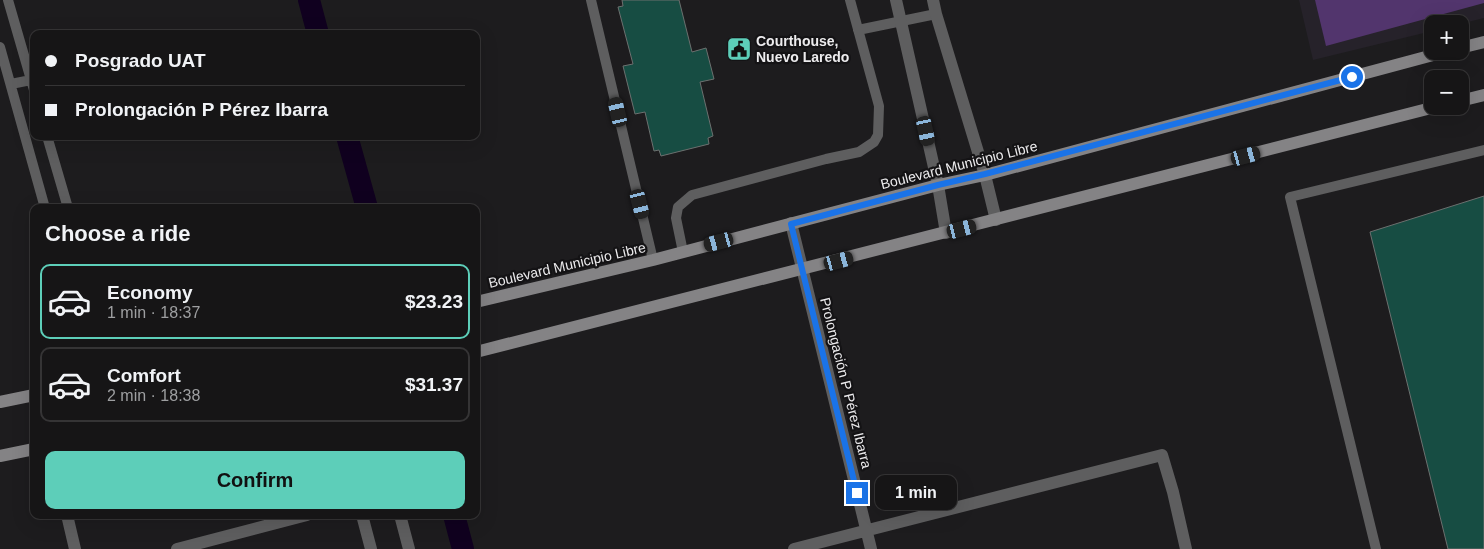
<!DOCTYPE html>
<html lang="en">
<head>
<meta charset="utf-8">
<style>
	:root { --surface:#161516; --page:#232223; --text:#f1f3f6; --muted:#9e9fa1; --line:#353435; --accent:#5dceb9 }
	body { margin:0; font-family:Helvetica,sans-serif; background:var(--page); color:var(--text); height:100vh; display:flex; flex-direction:column; font-size:19px; white-space:nowrap }
	* { box-sizing:border-box; margin:0 }
	p { font-size:16px; color:var(--muted) }
	.icon { flex:none; width:28px; height:28px; fill:none; stroke:currentColor; stroke-width:2; stroke-linecap:round; stroke-linejoin:round }
	.map { position:relative; flex:1; overflow:hidden }
	.details { position:absolute; left:30px; top:204px; width:450px; height:315px; display:flex; flex-direction:column; background:var(--surface); border-radius:10px; box-shadow:0 5px 20px #0002,0 0 0 1px var(--line) }
	.details>* { flex:none }
	.hud { position:absolute; left:30px; top:30px; width:450px; height:110px; border-radius:10px; box-shadow:0 5px 20px #0002,0 0 0 1px var(--line); display:grid; align-content:center; height:110px; padding:0 15px; background:var(--surface) }
	.controls { position:absolute; left:1424px; top:15px; display:grid; gap:10px }
	.controls a { display:grid; place-items:center; width:45px; height:45px; border-radius:10px; background:var(--surface); box-shadow:0 5px 20px #0002,0 0 0 1px var(--line); font-size:25px }
	.end { position:absolute; width:22px; height:22px; margin:-11px; border:6px solid #1a73e8; background:#fff; box-shadow:0 0 0 2px #fff }
	.from { border-radius:50% }
	.bubble { position:absolute; height:35px; border-radius:10px; background:var(--surface); box-shadow:0 5px 20px #0002,0 0 0 1px var(--line); font-size:16px; font-weight:800; line-height:35px; text-align:center }
	.car { position:absolute; width:15px; height:30px; margin:-15px -8px; border-radius:6px; box-shadow:0 0 4px 1px #0007; background:linear-gradient(#222 24%,#8ab4d8 0 40%,#222 0 76%,#8ab4d8 0 86%,#222 0) }
	.hud b { display:flex; align-items:center; gap:18px; height:48px; font-size:19px }
	.hud b+b { border-top:1px solid var(--line) }
	.hud i { width:12px; height:12px; background:var(--text) }
	ul { padding:0; list-style:none }
	li { display:flex; align-items:center; gap:15px; height:75px; margin:0 10px 8px; padding:0 5px; border:2px solid var(--line); border-radius:10px }
	li div { flex:1 }
	li b { display:block; font-size:19px }
	li em { font-style:normal; font-weight:800 }
	li.current { border-color:var(--accent) }
	li>.icon { width:45px; height:45px; stroke-width:1.5 }
	h2 { padding:0 15px; font-size:22px; line-height:60px }
	.primary-button { display:flex; gap:10px; margin-top:auto; padding:10px 15px }
	.primary-button a { flex:1; height:58px; border-radius:10px; background:var(--accent); color:#111; font-size:20px; font-weight:800; line-height:58px; text-align:center }
	.map>svg:first-child { display:block }
	.built { fill:#26222a }
	.forest { fill:#52356d }
	.lines { fill:none; stroke-linecap:round; stroke-linejoin:round }
	.canal { stroke:#10001f; stroke-width:22 }
	.building { fill:#174d43; stroke:#6c706f }
	.service { stroke:#5e5e5f; stroke-width:10 }
	.minor { stroke:#5e5e5f; stroke-width:12 }
	.tertiary { stroke:#5e5e5f; stroke-width:12 }
	.secondary { stroke:#848385; stroke-width:12 }
	.route { stroke:#1a73e8; stroke-width:6 }
	.labels { text-anchor:middle; dominant-baseline:central; stroke-width:4.5; stroke-linejoin:round; paint-order:stroke }
	.poi-label { font-size:14px; font-weight:bold; fill:#ecebed; stroke:#141315; text-anchor:start }
	.street-label { font-size:14px; fill:#ecebed; stroke:#141315 }
</style>
</head>
<body>
<div class="map">
<svg width="1484" height="549" viewBox="0 0 1484 549">
	<rect width="100%" height="100%" fill="#1d1c1e"/>
	<path class="built" d="M 1299,0 L 1484,0 L 1484,18 L 1460,24 L 1432,24 L 1432,31 L 1313,60 Z"/>
	<path class="forest" d="M 1315,0 L 1484,0 L 1484,3 L 1326,46 Z"/>
	<g class="lines">
		<path class="canal" d="M 309,0 L 318,34
			M 347,136 L 367,208
			M 454,515 L 463,549"/>
	</g>
	<path class="building" d="M 622,0 L 679,0 L 692,52 L 706,48 L 714,79 L 700,82 L 713,136 L 708,138 L 709,144 L 661,156 L 659,150 L 654,151 L 645,112 L 635,114 L 623,66 L 633,64 L 618,7 L 623,6 Z
		M 1484,196 L 1484,549 L 1448,549 L 1370,232 Z"/>
	<g class="lines">
		<path class="service" d="M 8,0 L 34,90
			M 591,0 L 653,260
			M 858,30 L 936,14
			M 0,47 L 45,208
			M 11,84 L 31,80
			M 47,136 L 68,208
			M 683,252 L 676,218 L 678,207 L 692,195 L 826,159 L 859,152 L 874,142 L 878,135 L 879,106 L 850,0
			M 1376,549 L 1290,197 L 1484,150"/>
		<path class="minor" d="M 791,223 L 871,549
			M 67,515 L 75,549
			M 362,515 L 371,549
			M 177,549 L 307,515
			M 794,549 L 1162,455 L 1173,492 L 1186,549"/>
		<path class="tertiary" d="M 896,0 L 938,185 L 946,233
			M 933,0 L 936,14 L 985,175 L 996,220
			M 400,515 L 409,549"/>
		<path class="secondary" d="M 1460,48 L 1484,42
			M 1460,101 L 1484,95
			M 476,302 L 653,260 L 938,185 L 985,175 L 1448,51
			M 476,352 L 1439,106
			M 0,402 L 34,395
			M 0,456 L 34,449"/>
	</g>
	<g class="lines">
		<path class="route" d="M 857,493 L 791,224 L 938,185 L 985,174 L 1352,77"/>
	</g>
	<defs>
		<symbol id="civic-square" viewBox="-11 -11 22 22"><rect x="-9" y="-9" width="18" height="18" rx="4" fill="#5dceb9" stroke="#141315"/><path d="M-.6-6.5H3V-4.5H.6V-3L4-1V1h2V6H-6V1h2V-1L-.6-3ZM-1.2 2.5V6h2.4V2.5Z" fill="#111"/></symbol>
	</defs>
	<g fill-rule="evenodd">
		<use href="#civic-square" x="725" y="35" width="28" height="28"/>
	</g>
	<g class="labels">
		<g class="poi-label">
			<text x="756" y="41">Courthouse,<tspan x="756" dy="16">Nuevo Laredo</tspan></text>
		</g>
		<g class="street-label">
			<text transform="translate(959 165) rotate(-14)">Boulevard Municipio Libre</text>
			<text transform="translate(567 265) rotate(-13)">Boulevard Municipio Libre</text>
			<text transform="translate(846 383) rotate(76)">Prolongación P Pérez Ibarra</text>
		</g>
	</g>
</svg>
<div class="controls">
<a>+</a>
<a>−</a>
</div>
<i class="end from" style="left:1352px;top:77px"></i>
<i class="end" style="left:857px;top:493px"></i>
<div class="bubble" style="left:875px;top:475px;width:82px">1 min</div>
<i class="car" style="left:618px;top:112px;rotate:347deg"></i>
<i class="car" style="left:926px;top:131px;rotate:168deg"></i>
<i class="car" style="left:1246px;top:156px;rotate:75deg"></i>
<i class="car" style="left:640px;top:204px;rotate:166deg"></i>
<i class="car" style="left:962px;top:229px;rotate:76deg"></i>
<i class="car" style="left:719px;top:242px;rotate:255deg"></i>
<i class="car" style="left:839px;top:261px;rotate:75deg"></i>
<div class="hud">
<b><i class="from"></i>Posgrado UAT</b>
<b><i></i>Prolongación P Pérez Ibarra</b>
</div>
<section class="details">
<h2>Choose a ride</h2>
<ul>
<li class="current"><svg class="icon" aria-label="car" viewBox="0 0 24 24"><path d="M5 17H2v-5l4-1 3-4h7l3 4 3 1v5h-3M9 17h6M6 11h13"/><circle cx="7" cy="17" r="2"/><circle cx="17" cy="17" r="2"/></svg><div><b>Economy</b><p>1 min · 18:37</p></div><em>$23.23</em></li>
<li><svg class="icon" aria-label="car" viewBox="0 0 24 24"><path d="M5 17H2v-5l4-1 3-4h7l3 4 3 1v5h-3M9 17h6M6 11h13"/><circle cx="7" cy="17" r="2"/><circle cx="17" cy="17" r="2"/></svg><div><b>Comfort</b><p>2 min · 18:38</p></div><em>$31.37</em></li>
</ul>
<div class="primary-button"><a>Confirm</a></div>
</section>
</div>
</body>
</html>
